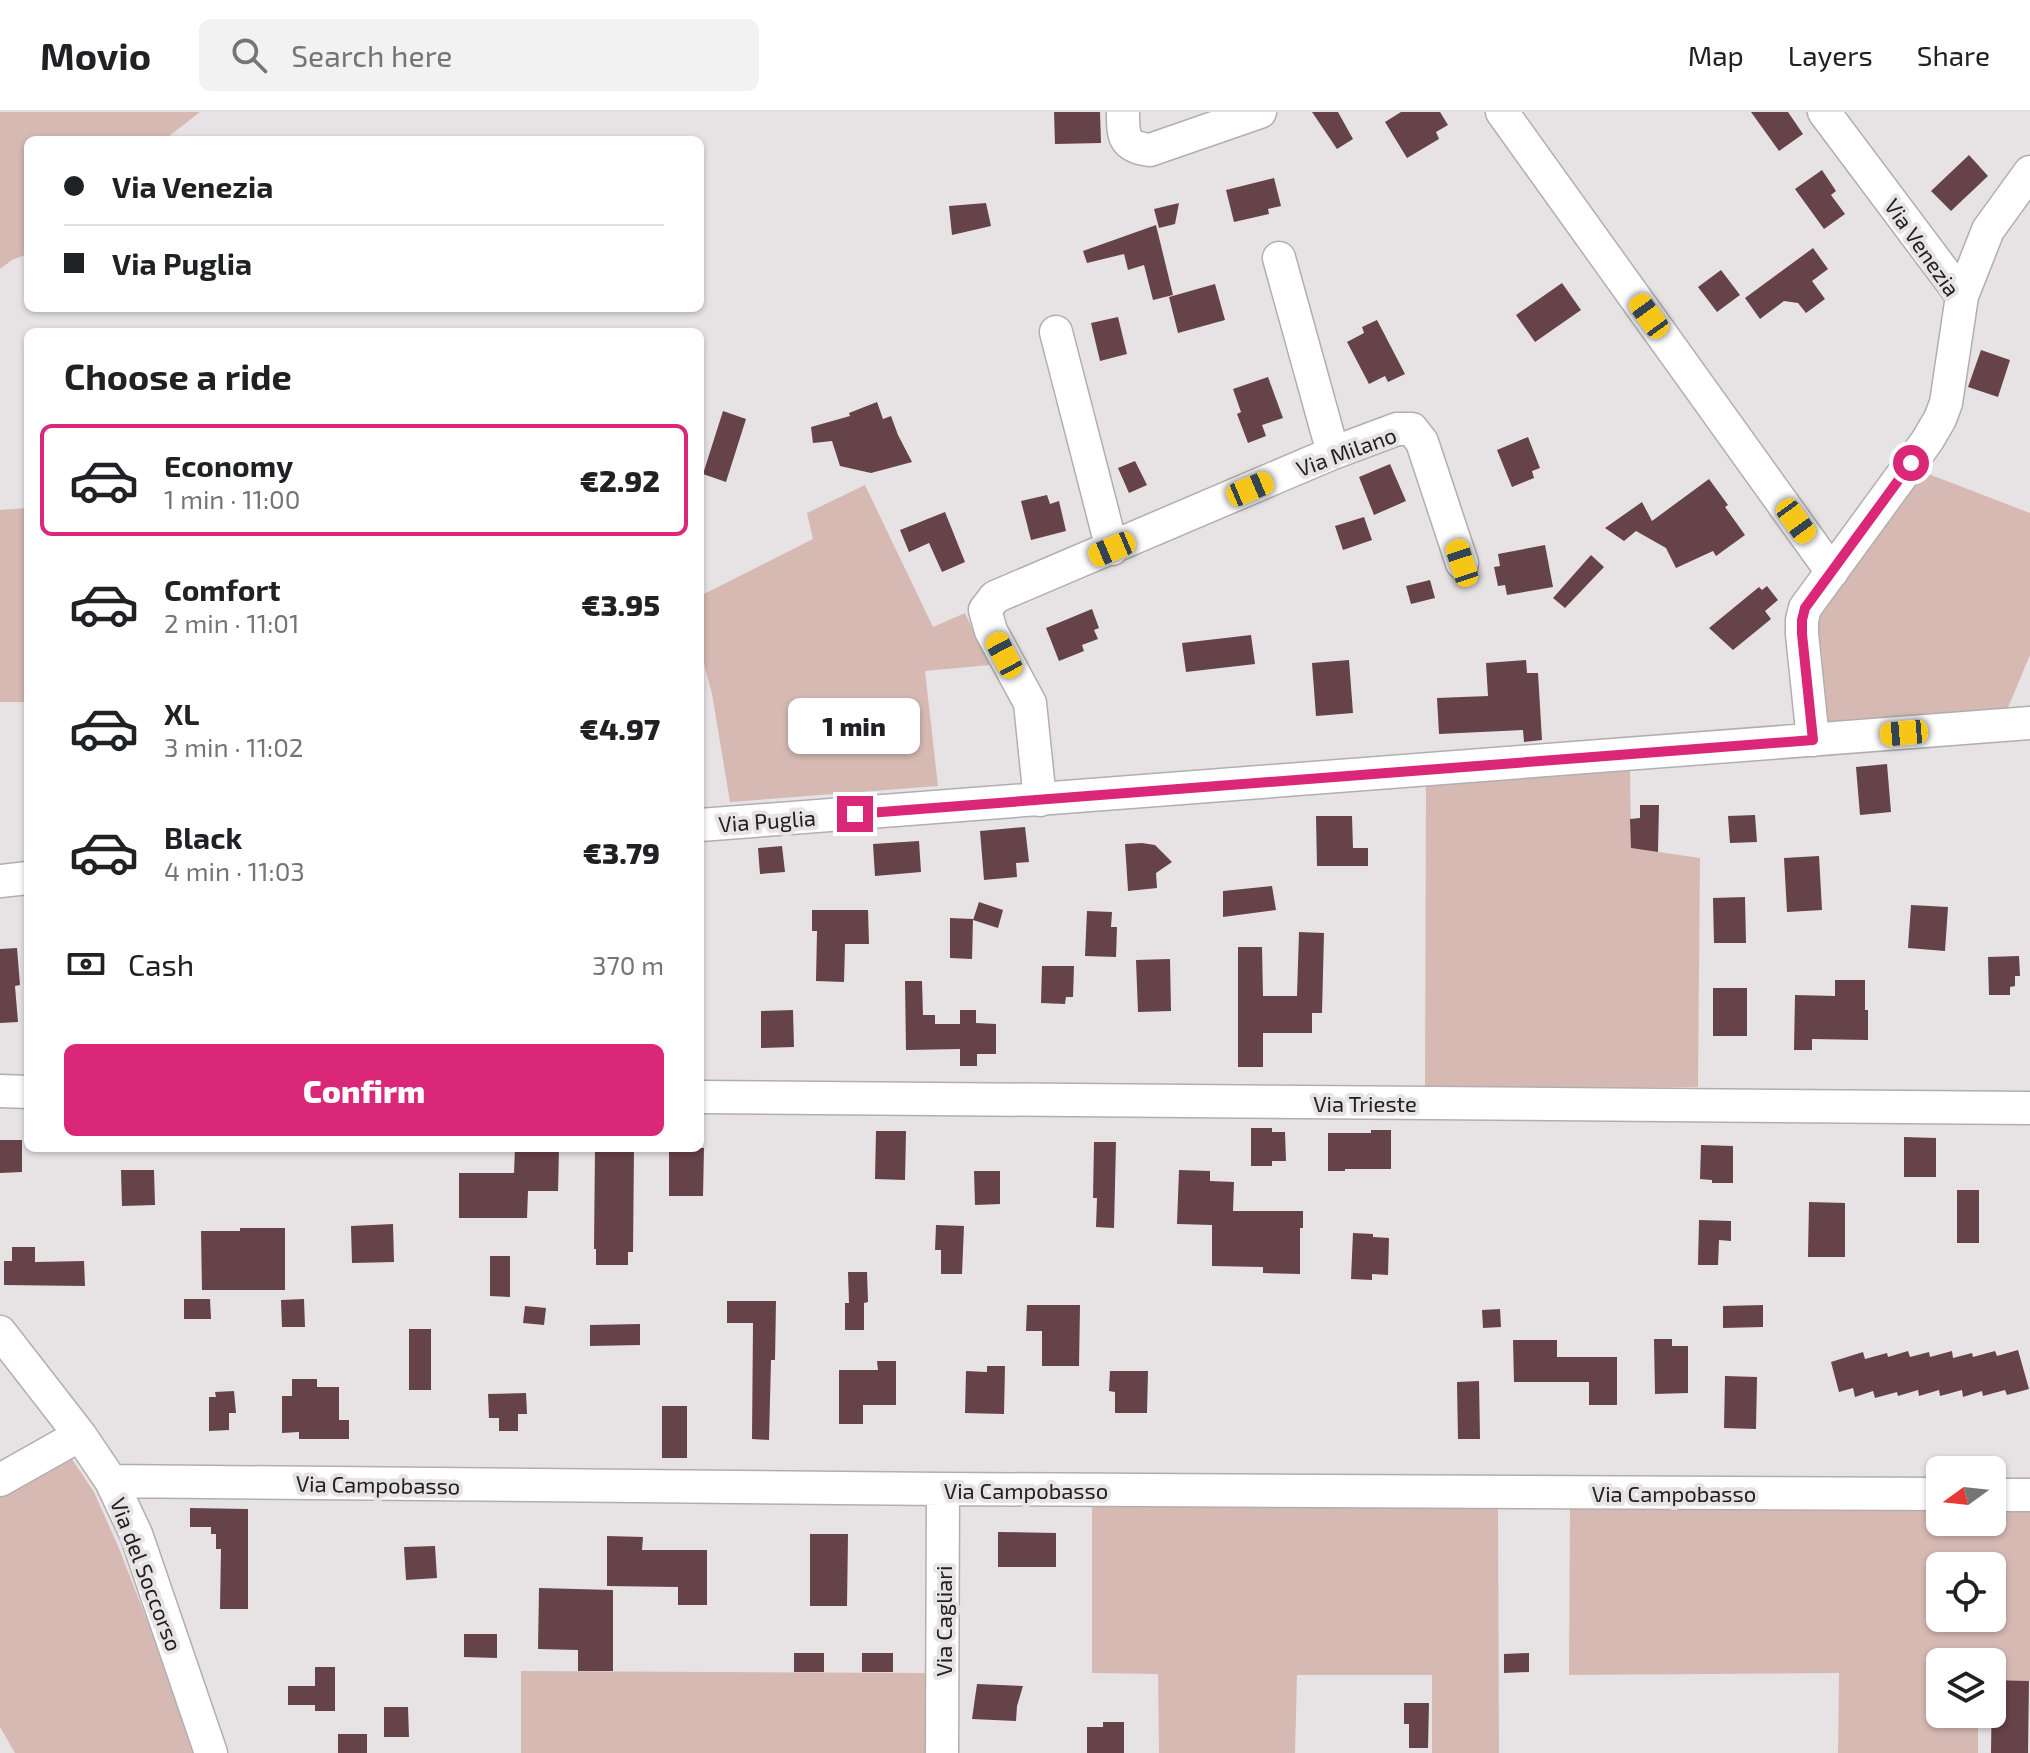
<!DOCTYPE html>
<html lang="en">
<head>
<meta charset="utf-8">
<style>
	:root { --surface:#fff; --page:#f2f2f2; --text:#202124; --muted:#757577; --line:#e0e0e0; --accent:#db2777 }
	body { margin:0; font-family:"Exo 2",sans-serif; background:var(--page); color:var(--text); height:100vh; display:flex; flex-direction:column; font-size:30px; white-space:nowrap }
	* { box-sizing:border-box; margin:0 }
	p { font-size:26px; color:var(--muted) }
	.icon { flex:none; width:44px; height:44px; fill:none; stroke:currentColor; stroke-width:2; stroke-linecap:round; stroke-linejoin:round }
	.map { position:relative; flex:1; overflow:hidden }
	.details { position:absolute; left:24px; top:216px; width:680px; height:824px; display:flex; flex-direction:column; background:var(--surface); border-radius:12px; box-shadow:0 2px 6px #0004 }
	.details>* { flex:none }
	.banner { position:absolute; left:24px; top:24px; width:680px; height:176px; border-radius:12px; box-shadow:0 2px 6px #0004; display:grid; align-content:center; height:176px; padding:0 40px; background:var(--surface) }
	.needle { width:52px; rotate:255deg }
	.controls { position:absolute; left:1926px; top:1344px; display:grid; gap:16px }
	.controls a { display:grid; place-items:center; width:80px; height:80px; border-radius:12px; background:var(--surface); box-shadow:0 2px 6px #0004; font-size:40px }
	.end { position:absolute; width:36px; height:36px; margin:-18px; border:10px solid #db2777; background:#fff; box-shadow:0 0 0 4px #fff }
	.from { border-radius:50% }
	.bubble { position:absolute; height:56px; border-radius:12px; background:var(--surface); box-shadow:0 2px 6px #0004; font-size:26px; font-weight:800; line-height:56px; text-align:center }
	.car { position:absolute; width:24px; height:48px; margin:-24px -12px; border-radius:10px; box-shadow:0 0 6px 2px #0007; background:linear-gradient(#f5c518 24%,#345 0 40%,#f5c518 0 76%,#345 0 86%,#f5c518 0) }
	.banner b { display:flex; align-items:center; gap:28px; height:76px; font-size:30px }
	.banner b+b { border-top:2px solid var(--line) }
	.banner i { width:20px; height:20px; background:var(--text) }
	ul { padding:0; list-style:none }
	li { display:flex; align-items:center; gap:24px; height:112px; margin:0 16px 12px; padding:0 24px; border:4px solid transparent; border-radius:12px }
	li div { flex:1 }
	li b { display:block; font-size:30px }
	li em { font-style:normal; font-weight:800 }
	li.selected { border-color:var(--accent) }
	li>.icon { width:72px; height:72px; stroke-width:1.5 }
	h2 { padding:0 40px; font-size:36px; line-height:96px }
	.pay { display:flex; align-items:center; gap:20px; height:88px; padding:0 40px; font-size:30px }
	.pay p { margin-inline-start:auto }
	.button { display:flex; gap:16px; margin-top:auto; padding:16px 40px }
	.button a { flex:1; height:92px; border-radius:12px; background:var(--accent); color:#fff; font-size:32px; font-weight:800; line-height:92px; text-align:center }
	header { display:flex; align-items:center; gap:48px; box-sizing:border-box; height:112px; padding:0 40px; background:var(--surface); border-bottom:2px solid var(--line) }
	header strong { font-size:38px }
	nav { display:flex; gap:44px; margin-inline-start:auto; font-size:28px }
	.search { width:560px; height:72px; background:var(--page); display:flex; align-items:center; gap:20px; box-sizing:border-box; padding:0 28px; border-radius:12px; color:var(--muted); font-size:30px }
	.map>svg:first-child { display:block }
	.green { fill:#d7b9b3; fill-rule:evenodd }
	.building { fill:#664249 }
	.lines { fill:none; stroke-linecap:round; stroke-linejoin:round }
	.minor-casing { stroke:#b2aeb0; stroke-width:35 }
	.minor { stroke:#fff; stroke-width:32 }
	.route { stroke:#db2777; stroke-width:10 }
	.labels { text-anchor:middle; dominant-baseline:central; stroke-width:8; stroke-linejoin:round; paint-order:stroke }
	.street-label { font-size:22px; fill:#212021; stroke:#e7e3e5 }
</style>
</head>
<body>
<header>
<strong>Movio</strong>
<div class="search"><svg class="icon" aria-label="search" viewBox="0 0 24 24"><circle cx="10" cy="10" r="6"/><path d="M15 15l6 6"/></svg>Search here</div>
<nav><a>Map</a><a>Layers</a><a>Share</a></nav>
</header>
<div class="map">
<svg width="2030" height="1641" viewBox="0 0 2030 1641">
	<rect width="100%" height="100%" fill="#e7e3e5"/>
	<path class="green" d="M 0,0 L 200,0 L 164,28 L 28,28 L 28,142 L 12,148 L 0,157 Z
		M 1918,358 L 2030,401 L 2030,543 L 2007,598 L 1822,612 L 1815,504 Z
		M 865,373 L 933,515 L 965,501 L 990,553 L 925,559 L 938,674 L 730,690 L 712,582 L 700,537 L 700,484 L 813,427 L 807,401 Z
		M 28,396 L 28,590 L 0,590 L 0,398 Z
		M 1630,656 L 1631,736 L 1700,746 L 1698,975 L 1425,978 L 1426,672 Z
		M 68,1341 L 94,1380 L 118,1434 L 152,1521 L 193,1641 L 15,1641 L 0,1615 L 0,1379 Z
		M 1092,1393 L 1498,1394 L 1499,1641 L 1432,1641 L 1432,1563 L 1297,1563 L 1295,1641 L 1159,1641 L 1158,1562 L 1092,1561 Z
		M 1940,1394 L 1940,1410 L 1992,1410 L 1992,1394 L 2030,1394 L 2030,1569 L 1992,1568 L 1992,1550 L 1940,1550 L 1940,1602 L 1978,1602 L 1978,1641 L 1838,1641 L 1839,1561 L 1569,1563 L 1570,1395 ZM 1940,1454 L 1992,1454 L 1992,1506 L 1940,1506 Z
		M 521,1559 L 927,1561 L 927,1641 L 521,1641 Z"/>
	<path class="building" d="M 1054,0 L 1100,0 L 1101,31 L 1055,32 Z
		M 1312,0 L 1338,0 L 1353,27 L 1337,37 Z
		M 1401,0 L 1440,0 L 1448,13 L 1436,20 L 1439,27 L 1407,46 L 1385,10 Z
		M 1751,0 L 1788,0 L 1803,22 L 1779,39 Z
		M 1969,43 L 1988,64 L 1951,99 L 1931,79 Z
		M 1822,58 L 1836,79 L 1831,83 L 1845,102 L 1824,117 L 1795,77 Z
		M 1274,66 L 1281,94 L 1268,97 L 1269,102 L 1234,110 L 1226,78 Z
		M 986,91 L 991,114 L 952,123 L 949,94 Z
		M 1179,91 L 1175,112 L 1159,116 L 1154,97 Z
		M 1156,113 L 1173,183 L 1153,188 L 1144,153 L 1128,158 L 1124,142 L 1087,151 L 1083,139 Z
		M 1813,136 L 1828,157 L 1812,169 L 1825,187 L 1806,201 L 1798,191 L 1784,189 L 1760,207 L 1745,186 Z
		M 1721,158 L 1740,183 L 1717,200 L 1698,175 Z
		M 1562,171 L 1581,198 L 1535,230 L 1516,203 Z
		M 1215,172 L 1225,208 L 1178,221 L 1169,185 Z
		M 1118,205 L 1127,242 L 1100,249 L 1091,211 Z
		M 1377,208 L 1405,262 L 1388,270 L 1385,264 L 1369,272 L 1347,230 L 1364,221 L 1362,215 Z
		M 1981,238 L 2010,248 L 1998,285 L 1968,275 Z
		M 1268,265 L 1283,306 L 1262,313 L 1266,324 L 1248,331 L 1237,302 L 1241,300 L 1233,277 Z
		M 877,290 L 883,307 L 891,304 L 898,323 L 912,350 L 871,361 L 840,354 L 832,329 L 813,331 L 811,315 L 850,304 L 849,301 Z
		M 723,299 L 746,307 L 726,370 L 703,362 Z
		M 1528,325 L 1540,356 L 1532,359 L 1534,366 L 1512,375 L 1497,338 Z
		M 1135,349 L 1147,373 L 1129,381 L 1118,356 Z
		M 1390,352 L 1406,389 L 1374,403 L 1359,365 Z
		M 1709,367 L 1728,393 L 1725,395 L 1745,423 L 1716,444 L 1713,439 L 1676,456 L 1666,436 L 1636,419 L 1624,429 L 1605,416 L 1642,390 L 1652,409 Z
		M 1047,383 L 1050,392 L 1059,389 L 1066,419 L 1031,428 L 1021,389 Z
		M 945,400 L 965,450 L 942,460 L 929,431 L 909,440 L 900,418 Z
		M 1364,405 L 1372,428 L 1343,438 L 1335,414 Z
		M 1545,433 L 1553,475 L 1507,483 L 1505,473 L 1498,474 L 1494,455 L 1500,454 L 1498,442 Z
		M 1591,443 L 1604,455 L 1565,496 L 1553,486 Z
		M 1430,468 L 1435,486 L 1411,492 L 1406,474 Z
		M 1767,474 L 1778,488 L 1765,499 L 1771,507 L 1733,538 L 1709,516 L 1759,475 L 1762,478 Z
		M 1092,497 L 1099,516 L 1094,518 L 1098,527 L 1082,533 L 1084,539 L 1059,549 L 1046,516 Z
		M 1251,523 L 1255,552 L 1186,560 L 1182,531 Z
		M 1349,548 L 1353,601 L 1316,604 L 1312,551 Z
		M 1526,548 L 1527,561 L 1538,561 L 1542,628 L 1524,630 L 1523,618 L 1439,622 L 1437,586 L 1488,584 L 1486,551 Z
		M 1887,652 L 1891,700 L 1860,703 L 1856,655 Z
		M 1640,693 L 1659,693 L 1658,740 L 1631,736 L 1630,707 L 1640,706 Z
		M 1755,703 L 1757,730 L 1730,731 L 1728,704 Z
		M 1316,704 L 1352,704 L 1353,736 L 1368,736 L 1368,754 L 1317,754 Z
		M 1025,715 L 1029,750 L 1016,751 L 1017,765 L 984,768 L 980,719 Z
		M 919,729 L 921,760 L 875,764 L 873,732 Z
		M 1142,731 L 1155,733 L 1172,750 L 1156,761 L 1157,776 L 1128,779 L 1125,732 Z
		M 782,734 L 785,760 L 760,762 L 758,736 Z
		M 1819,744 L 1822,798 L 1787,800 L 1784,746 Z
		M 1272,774 L 1276,798 L 1223,805 L 1223,779 Z
		M 1745,785 L 1746,831 L 1714,831 L 1713,786 Z
		M 979,790 L 1003,798 L 998,816 L 973,808 Z
		M 1911,793 L 1948,795 L 1945,839 L 1908,836 Z
		M 812,798 L 868,798 L 869,832 L 845,832 L 844,870 L 816,869 L 817,819 L 812,819 Z
		M 1087,799 L 1112,800 L 1111,815 L 1117,815 L 1116,845 L 1085,844 Z
		M 950,806 L 973,807 L 972,847 L 950,846 Z
		M 1299,820 L 1324,821 L 1322,901 L 1312,901 L 1312,921 L 1263,921 L 1263,955 L 1238,955 L 1238,835 L 1262,835 L 1263,884 L 1297,884 Z
		M 17,836 L 20,873 L 15,874 L 18,910 L 0,911 L 0,837 Z
		M 2019,844 L 2020,864 L 2015,864 L 2015,874 L 2010,875 L 2010,883 L 1989,883 L 1988,845 Z
		M 1170,847 L 1171,899 L 1138,900 L 1136,848 Z
		M 1042,854 L 1074,854 L 1073,885 L 1066,885 L 1065,892 L 1041,891 Z
		M 1835,868 L 1865,868 L 1865,898 L 1868,898 L 1868,928 L 1812,927 L 1812,938 L 1794,938 L 1795,883 L 1835,884 Z
		M 905,869 L 922,869 L 923,903 L 935,903 L 935,912 L 960,912 L 960,898 L 976,898 L 976,911 L 996,912 L 996,942 L 977,942 L 977,954 L 960,954 L 960,937 L 906,938 Z
		M 1713,876 L 1747,876 L 1747,924 L 1713,924 Z
		M 793,898 L 794,935 L 761,936 L 761,899 Z
		M 1251,1016 L 1272,1016 L 1272,1020 L 1285,1020 L 1286,1049 L 1272,1049 L 1272,1054 L 1251,1054 Z
		M 1371,1018 L 1391,1018 L 1391,1057 L 1345,1057 L 1345,1059 L 1328,1059 L 1328,1021 L 1371,1021 Z
		M 876,1019 L 906,1019 L 905,1068 L 875,1067 Z
		M 1904,1025 L 1936,1026 L 1936,1065 L 1904,1065 Z
		M 0,1028 L 22,1028 L 22,1060 L 0,1061 Z
		M 1094,1030 L 1116,1030 L 1114,1116 L 1096,1115 L 1097,1086 L 1093,1086 Z
		M 1701,1033 L 1733,1034 L 1733,1071 L 1712,1071 L 1712,1068 L 1700,1067 Z
		M 515,1036 L 559,1036 L 558,1079 L 528,1079 L 527,1106 L 459,1106 L 459,1061 L 514,1061 Z
		M 595,1036 L 634,1036 L 633,1140 L 628,1140 L 628,1153 L 596,1153 L 596,1137 L 594,1137 Z
		M 669,1036 L 704,1036 L 703,1084 L 669,1084 Z
		M 121,1058 L 154,1058 L 155,1093 L 122,1094 Z
		M 1179,1058 L 1210,1059 L 1210,1069 L 1234,1070 L 1233,1099 L 1303,1099 L 1303,1116 L 1300,1116 L 1300,1162 L 1263,1161 L 1263,1155 L 1212,1154 L 1212,1113 L 1177,1112 Z
		M 974,1059 L 1000,1059 L 1000,1092 L 975,1093 Z
		M 1957,1078 L 1979,1078 L 1979,1131 L 1957,1131 Z
		M 1809,1090 L 1845,1091 L 1845,1145 L 1808,1145 Z
		M 1699,1108 L 1731,1109 L 1731,1129 L 1719,1128 L 1718,1153 L 1698,1153 Z
		M 393,1112 L 394,1150 L 352,1151 L 351,1114 Z
		M 936,1113 L 964,1114 L 962,1162 L 941,1162 L 941,1138 L 935,1138 Z
		M 240,1116 L 285,1116 L 285,1178 L 202,1178 L 201,1119 L 240,1119 Z
		M 1353,1121 L 1373,1122 L 1373,1125 L 1389,1126 L 1388,1163 L 1372,1162 L 1372,1168 L 1351,1167 Z
		M 12,1135 L 35,1135 L 35,1150 L 84,1149 L 85,1174 L 4,1173 L 4,1149 L 12,1149 Z
		M 490,1144 L 510,1144 L 510,1185 L 490,1184 Z
		M 848,1160 L 867,1160 L 868,1190 L 864,1191 L 864,1218 L 845,1218 L 845,1191 L 849,1191 Z
		M 184,1187 L 210,1187 L 211,1207 L 184,1207 Z
		M 304,1187 L 305,1215 L 282,1215 L 281,1188 Z
		M 727,1189 L 776,1189 L 775,1248 L 771,1248 L 769,1328 L 752,1327 L 753,1211 L 727,1211 Z
		M 1027,1193 L 1080,1193 L 1079,1254 L 1042,1254 L 1042,1219 L 1026,1219 Z
		M 1763,1193 L 1763,1215 L 1723,1216 L 1723,1194 Z
		M 525,1194 L 546,1196 L 544,1213 L 523,1211 Z
		M 1500,1197 L 1501,1215 L 1483,1216 L 1482,1198 Z
		M 640,1212 L 640,1233 L 590,1234 L 590,1213 Z
		M 409,1217 L 431,1217 L 431,1278 L 409,1278 Z
		M 1654,1227 L 1672,1227 L 1672,1234 L 1688,1234 L 1688,1281 L 1655,1282 Z
		M 1513,1228 L 1557,1228 L 1557,1245 L 1617,1245 L 1617,1293 L 1589,1293 L 1589,1270 L 1514,1270 Z
		M 2018,1238 L 2029,1277 L 2007,1283 L 2005,1278 L 1983,1284 L 1982,1279 L 1963,1285 L 1962,1278 L 1940,1284 L 1939,1278 L 1919,1284 L 1918,1278 L 1898,1284 L 1897,1280 L 1875,1286 L 1873,1279 L 1855,1285 L 1853,1276 L 1839,1280 L 1831,1250 L 1863,1240 L 1865,1247 L 1887,1241 L 1888,1245 L 1908,1239 L 1910,1245 L 1929,1240 L 1930,1245 L 1952,1239 L 1953,1246 L 1972,1241 L 1973,1245 L 1995,1239 L 1997,1244 Z
		M 877,1249 L 896,1249 L 896,1293 L 863,1293 L 863,1312 L 839,1312 L 839,1258 L 878,1258 Z
		M 987,1254 L 1005,1254 L 1004,1302 L 965,1301 L 966,1259 L 987,1260 Z
		M 1110,1259 L 1148,1259 L 1147,1301 L 1115,1301 L 1115,1280 L 1109,1279 Z
		M 1725,1264 L 1757,1265 L 1756,1317 L 1724,1316 Z
		M 292,1267 L 317,1267 L 317,1275 L 339,1275 L 339,1308 L 349,1308 L 349,1327 L 299,1327 L 299,1320 L 282,1321 L 282,1284 L 292,1284 Z
		M 1479,1269 L 1480,1327 L 1458,1327 L 1457,1270 Z
		M 234,1279 L 236,1301 L 229,1301 L 229,1318 L 209,1319 L 209,1285 L 216,1285 L 215,1280 Z
		M 526,1281 L 527,1302 L 518,1302 L 518,1319 L 499,1319 L 499,1306 L 489,1306 L 488,1282 Z
		M 662,1294 L 687,1294 L 687,1346 L 662,1346 Z
		M 190,1396 L 248,1397 L 248,1497 L 220,1497 L 221,1437 L 216,1437 L 216,1422 L 211,1422 L 211,1415 L 190,1415 Z
		M 998,1420 L 1056,1421 L 1056,1455 L 998,1455 Z
		M 810,1422 L 848,1422 L 847,1494 L 810,1494 Z
		M 607,1424 L 643,1425 L 642,1438 L 707,1438 L 707,1493 L 678,1493 L 678,1475 L 607,1474 Z
		M 435,1434 L 437,1466 L 406,1468 L 404,1435 Z
		M 539,1476 L 613,1478 L 613,1559 L 578,1559 L 578,1538 L 538,1537 Z
		M 464,1522 L 497,1522 L 497,1546 L 464,1545 Z
		M 794,1541 L 824,1541 L 824,1560 L 794,1560 Z
		M 862,1541 L 893,1541 L 893,1560 L 862,1560 Z
		M 1529,1541 L 1529,1560 L 1504,1561 L 1504,1542 Z
		M 315,1555 L 335,1555 L 335,1599 L 315,1599 L 315,1593 L 288,1593 L 288,1574 L 315,1574 Z
		M 1992,1568 L 2029,1569 L 2028,1641 L 1991,1641 Z
		M 977,1572 L 1023,1574 L 1017,1594 L 1016,1609 L 972,1607 Z
		M 1404,1591 L 1429,1591 L 1428,1636 L 1409,1636 L 1409,1612 L 1404,1612 Z
		M 384,1595 L 408,1595 L 409,1625 L 384,1625 Z
		M 1103,1610 L 1124,1610 L 1124,1641 L 1087,1641 L 1087,1615 L 1103,1615 Z
		M 338,1622 L 367,1622 L 367,1641 L 338,1641 Z"/>
	<g class="lines">
		<defs>
			<path id="minor" d="M 1123,0 C 1123,24 1123,35 1150,38 L 1260,0
				M 1502,0 L 1832,460
				M 1279,146 L 1333,341
				M 1962,184 L 1988,118 L 2030,60
				M 1056,220 L 1112,437
				M 1813,628 L 1802,522 L 1802,508 L 1805,496 L 1927,329 L 1940,307 L 1946,291 L 1962,184 L 1824,0
				M 1040,688 L 1030,591 L 991,519 L 985,498 L 995,485 L 1333,341 L 1397,317 L 1412,317 L 1422,330 L 1462,451
				M 700,713 L 2030,611
				M 0,769 L 28,766
				M 0,979 L 28,980
				M 700,985 L 2030,996
				M 0,1220 L 80,1323 L 111,1369 L 136,1422 L 211,1641
				M 0,1368 L 80,1323
				M 111,1369 L 943,1377 L 1940,1382
				M 1992,1383 L 2030,1383
				M 942,1641 L 943,1377"/>
		</defs>
		<use href="#minor" class="minor-casing"/>
		<use href="#minor" class="minor"/>
	</g>
	<g class="lines">
		<path class="route" d="M 855,702 L 1813,628 L 1802,522 L 1802,508 L 1805,496 L 1911,351"/>
	</g>
	<g class="labels">
		<g class="street-label">
			<text transform="translate(1923 135) rotate(55)">Via Venezia</text>
			<text transform="translate(1346 339) rotate(-20)">Via Milano</text>
			<text transform="translate(767 708) rotate(-4)">Via Puglia</text>
			<text x="1365" y="991">Via Trieste</text>
			<text transform="translate(378 1372) rotate(1)">Via Campobasso</text>
			<text x="1026" y="1378">Via Campobasso</text>
			<text x="1674" y="1381">Via Campobasso</text>
			<text transform="translate(147 1462) rotate(69)">Via del Soccorso</text>
			<text transform="translate(943 1509) rotate(-90)">Via Cagliari</text>
		</g>
	</g>
</svg>
<div class="controls">
<a><svg class="needle" viewBox="-14 -14 28 28"><path d="M0-13l5 13h-10z" fill="#e53935"/><path d="M0 13l5-13h-10z" fill="#757577"/></svg></a>
<a><svg class="icon" aria-label="locate" viewBox="0 0 24 24"><circle cx="12" cy="12" r="6"/><path d="M12 2v4M12 18v4M2 12h4M18 12h4"/></svg></a>
<a><svg class="icon" aria-label="layers" viewBox="0 0 24 24"><path d="M12 4l9 5-9 5-9-5zM3 14l9 5 9-5"/></svg></a>
</div>
<i class="end from" style="left:1911px;top:351px"></i>
<i class="end" style="left:855px;top:702px"></i>
<div class="bubble" style="left:788px;top:586px;width:132px">1 min</div>
<i class="car" style="left:1649px;top:204px;rotate:324deg"></i>
<i class="car" style="left:1250px;top:377px;rotate:67deg"></i>
<i class="car" style="left:1796px;top:409px;rotate:144deg"></i>
<i class="car" style="left:1112px;top:437px;rotate:247deg"></i>
<i class="car" style="left:1462px;top:451px;rotate:342deg"></i>
<i class="car" style="left:1004px;top:543px;rotate:332deg"></i>
<i class="car" style="left:1904px;top:621px;rotate:265deg"></i>
<div class="banner">
<b><i class="from"></i>Via Venezia</b>
<b><i></i>Via Puglia</b>
</div>
<section class="details">
<h2>Choose a ride</h2>
<ul>
<li class="selected"><svg class="icon" aria-label="car" viewBox="0 0 24 24"><path d="M5 17H2v-5l4-1 3-4h7l3 4 3 1v5h-3M9 17h6M6 11h13"/><circle cx="7" cy="17" r="2"/><circle cx="17" cy="17" r="2"/></svg><div><b>Economy</b><p>1 min · 11:00</p></div><em>€2.92</em></li>
<li><svg class="icon" aria-label="car" viewBox="0 0 24 24"><path d="M5 17H2v-5l4-1 3-4h7l3 4 3 1v5h-3M9 17h6M6 11h13"/><circle cx="7" cy="17" r="2"/><circle cx="17" cy="17" r="2"/></svg><div><b>Comfort</b><p>2 min · 11:01</p></div><em>€3.95</em></li>
<li><svg class="icon" aria-label="car" viewBox="0 0 24 24"><path d="M5 17H2v-5l4-1 3-4h7l3 4 3 1v5h-3M9 17h6M6 11h13"/><circle cx="7" cy="17" r="2"/><circle cx="17" cy="17" r="2"/></svg><div><b>XL</b><p>3 min · 11:02</p></div><em>€4.97</em></li>
<li><svg class="icon" aria-label="car" viewBox="0 0 24 24"><path d="M5 17H2v-5l4-1 3-4h7l3 4 3 1v5h-3M9 17h6M6 11h13"/><circle cx="7" cy="17" r="2"/><circle cx="17" cy="17" r="2"/></svg><div><b>Black</b><p>4 min · 11:03</p></div><em>€3.79</em></li>
</ul>
<div class="pay"><svg class="icon" aria-label="cash" viewBox="0 0 24 24"><path d="M3 7h18v10H3z"/><circle cx="12" cy="12" r="2"/></svg>Cash<p>370 m</p></div>
<div class="button"><a>Confirm</a></div>
</section>
</div>
</body>
</html>
